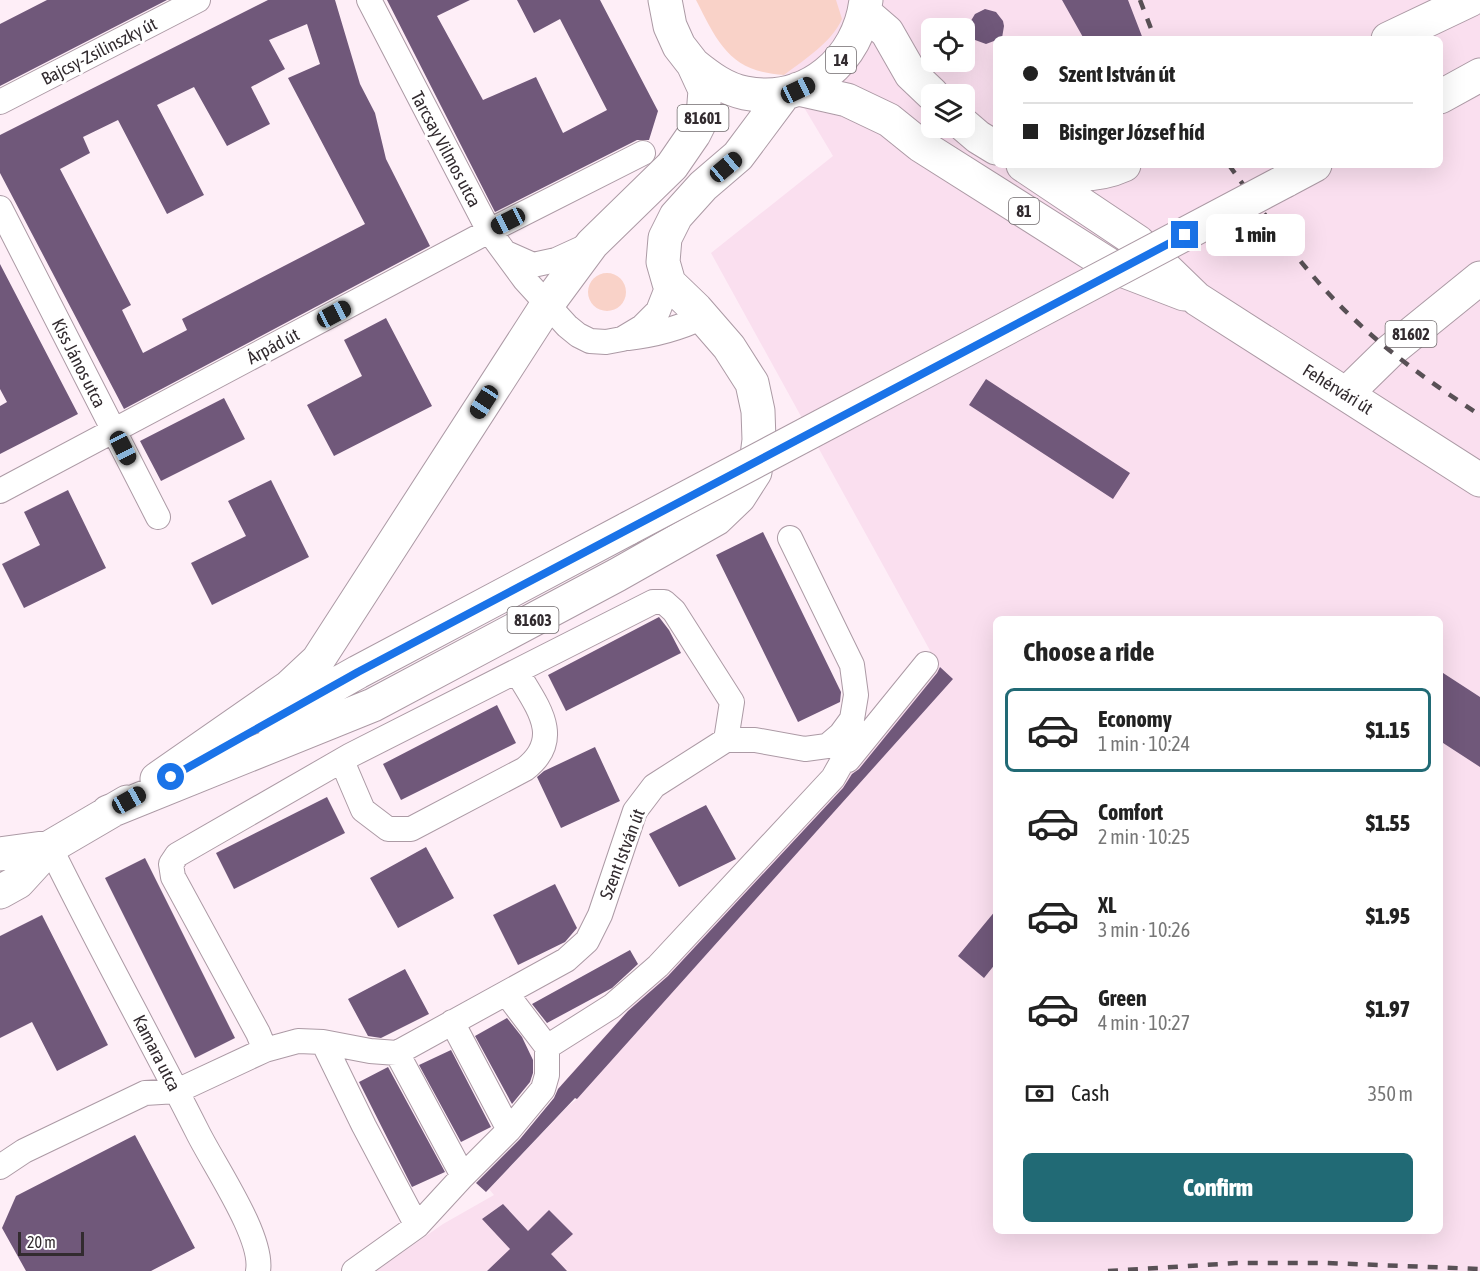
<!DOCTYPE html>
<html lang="en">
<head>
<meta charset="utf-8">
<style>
	:root { --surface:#fff; --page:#f2f2f2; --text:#222; --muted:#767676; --line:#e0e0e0; --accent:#216a75 }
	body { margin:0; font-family:"Asap Condensed",sans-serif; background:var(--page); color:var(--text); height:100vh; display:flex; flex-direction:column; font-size:22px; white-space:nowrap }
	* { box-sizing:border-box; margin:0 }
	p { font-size:20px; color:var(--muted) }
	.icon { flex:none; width:33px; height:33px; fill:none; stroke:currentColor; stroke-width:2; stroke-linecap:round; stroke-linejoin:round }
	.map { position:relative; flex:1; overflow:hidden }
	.panel { position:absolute; left:993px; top:616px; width:450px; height:618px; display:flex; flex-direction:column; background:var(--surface); border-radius:9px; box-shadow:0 6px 24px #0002 }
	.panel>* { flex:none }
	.guide { position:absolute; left:993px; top:36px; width:450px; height:132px; border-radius:9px; box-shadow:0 6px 24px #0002; display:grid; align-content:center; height:132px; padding:0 30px; background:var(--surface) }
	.controls { position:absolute; left:921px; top:18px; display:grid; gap:12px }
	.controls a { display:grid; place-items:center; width:54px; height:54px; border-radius:9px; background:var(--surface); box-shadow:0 6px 24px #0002; font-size:30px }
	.scale { position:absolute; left:18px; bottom:15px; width:66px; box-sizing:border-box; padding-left:6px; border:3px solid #322b2f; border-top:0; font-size:16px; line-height:21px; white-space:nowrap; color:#322b2f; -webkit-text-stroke:4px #fff; paint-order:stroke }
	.end { position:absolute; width:27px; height:27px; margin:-14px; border:8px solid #1a73e8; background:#fff; box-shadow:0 0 0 3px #fff }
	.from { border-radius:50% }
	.bubble { position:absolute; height:42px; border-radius:9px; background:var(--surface); box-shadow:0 6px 24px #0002; font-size:20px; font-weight:800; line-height:42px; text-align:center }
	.car { position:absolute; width:18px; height:36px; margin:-18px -9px; border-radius:8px; box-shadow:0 0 4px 2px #0007; background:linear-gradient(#222 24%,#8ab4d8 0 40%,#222 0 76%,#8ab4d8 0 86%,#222 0) }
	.guide b { display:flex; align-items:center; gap:21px; height:57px; font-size:22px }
	.guide b+b { border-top:2px solid var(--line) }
	.guide i { width:15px; height:15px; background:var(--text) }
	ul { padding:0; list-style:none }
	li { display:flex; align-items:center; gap:18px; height:84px; margin:0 12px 9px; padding:0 18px; border:3px solid transparent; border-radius:9px }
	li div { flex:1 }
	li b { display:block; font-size:22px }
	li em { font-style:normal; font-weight:800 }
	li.selected { border-color:var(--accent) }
	li>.icon { width:54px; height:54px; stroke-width:1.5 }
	h2 { padding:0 30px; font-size:27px; line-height:72px }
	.pay { display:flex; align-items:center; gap:15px; height:66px; padding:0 30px; font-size:22px }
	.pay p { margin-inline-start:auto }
	.cta { display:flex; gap:12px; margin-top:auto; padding:12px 30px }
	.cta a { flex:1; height:69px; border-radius:9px; background:var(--accent); color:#fff; font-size:24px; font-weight:800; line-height:69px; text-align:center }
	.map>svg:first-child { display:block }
	.built { fill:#fadfef; fill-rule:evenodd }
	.green { fill:#f9d2c8 }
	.building { fill:#70587a; fill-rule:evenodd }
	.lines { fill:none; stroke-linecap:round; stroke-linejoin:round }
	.minor-casing { stroke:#ac9aa5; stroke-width:26 }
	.primary-casing { stroke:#ac9aa5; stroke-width:35 }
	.minor { stroke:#fff; stroke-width:24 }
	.primary { stroke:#fff; stroke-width:33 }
	.rail { stroke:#585055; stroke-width:4.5; stroke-dasharray:10 10; stroke-linecap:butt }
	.primary-bridge-casing { stroke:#ac9aa5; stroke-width:35; stroke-linecap:butt }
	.primary-bridge { stroke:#fff; stroke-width:33 }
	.route { stroke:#1a73e8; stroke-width:8 }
	.labels { text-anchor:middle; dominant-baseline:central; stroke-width:6; stroke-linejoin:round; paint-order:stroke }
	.shield { fill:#fff; stroke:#706b6d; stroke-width:1.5 }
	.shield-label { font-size:16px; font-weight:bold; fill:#322b2f }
	.street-label { font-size:18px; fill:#322b2f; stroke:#fff }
</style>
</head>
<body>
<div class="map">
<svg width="1480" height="1271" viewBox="0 0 1480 1271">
	<rect width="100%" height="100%" fill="#feeef7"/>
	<path class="built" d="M 740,0 L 1480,0 L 1480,1271 L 376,1271 L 443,1224 L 494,1195 L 489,1189 L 568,1106 L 577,1099 L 561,1085 L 938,665 L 711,253 L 833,156 ZM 932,28 L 964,28 L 964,62 L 932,62 ZM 996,39 L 1440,39 L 1440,165 L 996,165 ZM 932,94 L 964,94 L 964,128 L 932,128 ZM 996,620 L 1440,620 L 1440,1232 L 996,1232 Z"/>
	<path class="green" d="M 696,0 L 836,0 L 842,19 C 831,43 805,59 784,75 C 730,72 718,43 696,0 Z
		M588 292a19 19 0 1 1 38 0a19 19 0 1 1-38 0Z"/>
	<path class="building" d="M 47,0 L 167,0 L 0,86 L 0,24 Z
		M 268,0 L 335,0 L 360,84 L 375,113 L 386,159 L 430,246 L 124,409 L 0,173 L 0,135 ZM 307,24 L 320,64 L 288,78 L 365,224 L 182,319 L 187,330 L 143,353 L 122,310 L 131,305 L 60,169 L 90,153 L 83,137 L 118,120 L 167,214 L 204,195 L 157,105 L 194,87 L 227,146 L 270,124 L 251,87 L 285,69 L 269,40 Z
		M 387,0 L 470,0 L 437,16 L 483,100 L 536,77 L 563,133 L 607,110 L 560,19 L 534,33 L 517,0 L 600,0 L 658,111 L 649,140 L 637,140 L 495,212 Z
		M 1062,0 L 1128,0 L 1143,39 L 1084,39 Z
		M 985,9 L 996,12 L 1003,21 L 1004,26 L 1002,38 L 986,44 L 975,40 L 969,30 L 969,24 L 975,14 Z
		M 0,264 L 78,414 L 0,454 L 0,406 L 7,402 L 0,389 Z
		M 386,318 L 432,406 L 334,456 L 307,405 L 362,376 L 344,340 Z
		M 986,379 L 1130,473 L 1113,499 L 969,405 Z
		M 224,398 L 245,439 L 161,481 L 140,441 Z
		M 271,480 L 309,557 L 212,605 L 191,563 L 246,536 L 228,501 Z
		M 68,490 L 106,568 L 24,608 L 2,564 L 40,545 L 24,512 Z
		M 763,532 L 841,692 L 840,702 L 798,722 L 716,555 Z
		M 659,617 L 669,630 L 681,653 L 566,711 L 548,675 Z
		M 940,667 L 953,679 L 577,1099 L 575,1098 L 486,1192 L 476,1183 L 520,1139 L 554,1098 L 558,1089 L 628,1011 L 668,976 L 843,788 L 852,774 L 859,769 L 937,673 Z
		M 1440,671 L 1480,697 L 1480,767 L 1440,741 Z
		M 497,705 L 516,743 L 401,800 L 383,764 Z
		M 595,747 L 620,801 L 561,828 L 537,777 L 544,771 Z
		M 327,797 L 345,833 L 234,889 L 216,853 Z
		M 706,805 L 736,859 L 679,887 L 649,834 Z
		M 426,847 L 454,898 L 398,928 L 370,878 Z
		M 145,858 L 235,1038 L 195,1058 L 105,878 Z
		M 555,884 L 577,928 L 565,942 L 518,965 L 493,915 Z
		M 996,910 L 996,963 L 984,978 L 958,956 Z
		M 42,915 L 108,1045 L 57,1071 L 32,1022 L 0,1038 L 0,936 Z
		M 630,950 L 638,964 L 612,988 L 547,1023 L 532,1004 Z
		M 405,969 L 429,1014 L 381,1038 L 368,1036 L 348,999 Z
		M 507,1018 L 522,1037 L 533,1060 L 533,1073 L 530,1082 L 512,1104 L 475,1036 Z
		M 451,1050 L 491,1127 L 461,1142 L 419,1065 Z
		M 388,1067 L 445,1172 L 412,1187 L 359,1082 Z
		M 135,1135 L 195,1248 L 151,1271 L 26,1271 L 2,1228 L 16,1196 Z
		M 503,1204 L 528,1231 L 549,1210 L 573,1234 L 551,1254 L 567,1271 L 487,1271 L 510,1249 L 482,1219 Z"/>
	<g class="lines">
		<defs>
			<path id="minor" d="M 369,0 L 489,231 L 525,280 L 567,326 L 578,335 L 590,341 L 606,342 L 622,339 L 642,327 L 658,311 L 669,283
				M 0,102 L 198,0
				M 0,208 L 158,517
				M 506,253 L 533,265 L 556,260 L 591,244
				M 628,338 C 655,335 678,329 703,317
				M 0,491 L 489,231 L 643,153
				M 726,740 L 755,740 L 805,749 L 827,746 L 841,734 L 852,719 L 856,695 L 852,665 L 790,538
				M 848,760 L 926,664
				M 342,761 L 363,810 L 388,829 L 411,829 L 525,769 C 565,738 536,705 517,672
				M 50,847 C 97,943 149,1036 197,1131 C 213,1164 264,1237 258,1271
				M 506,993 L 547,1047
				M 452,1022 L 509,1130
				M 323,1042 L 364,1126 L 417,1226
				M 397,1053 L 463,1176
				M 0,1167 L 24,1151 L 145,1093 L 177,1091 L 265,1050 L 298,1041 L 323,1042 L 370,1051 L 397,1053 L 566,960 L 587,941 L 600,915 L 635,811 L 654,786 L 726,740 L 732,702 L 674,611 L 664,602 L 653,602 L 351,755 L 177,855 L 171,864 L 173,877 L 258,1033 L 265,1050
				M 354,1271 L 417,1226 L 463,1176 L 509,1130 L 543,1089 L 547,1075 L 547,1047 L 612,1006 L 658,966 L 833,778 L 851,746 L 852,719"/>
			<path id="primary" d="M 865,13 L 887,32 L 911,74 L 932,94
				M 1388,39 L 1470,0
				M 693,64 C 709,77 725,89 745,93 C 807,105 859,60 866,0
				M 798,89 L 847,100 L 889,120 L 920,145 L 1111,266 L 1184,294
				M 1440,97 L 1480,75
				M 964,125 L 978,137 L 996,148
				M 1023,165 L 1138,242 L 1197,299 L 1480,480
				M 1035,170 C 1064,176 1096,178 1124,165
				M 1285,181 L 1315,165
				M 1346,394 L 1390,351 L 1480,278
				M 271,721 L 358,672 L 629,528
				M 157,779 L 289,687 L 318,660 L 547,305 L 592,244 L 672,166 L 694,134 L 703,116 L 705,90 L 693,64 L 679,46 L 670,26 L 665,0
				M 108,812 L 373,705 L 617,575 L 716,519 L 739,497 L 755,472 L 759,440 L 758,411 L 752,383 L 729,347 L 696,309 L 669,283 L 663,262 L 665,238 L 676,216 L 703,186 L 738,156 L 785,93
				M 0,854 L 50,847
				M 0,892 L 18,882 L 50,847 L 127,802"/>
		</defs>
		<use href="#minor" class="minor-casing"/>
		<use href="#primary" class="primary-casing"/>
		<use href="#minor" class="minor"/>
		<use href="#primary" class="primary"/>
		<path class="rail" d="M 1140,0 L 1155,39
			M 1229,165 C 1268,219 1307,276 1356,321 C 1394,357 1437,387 1480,415
			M 1108,1271 L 1236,1263 L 1327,1263 L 1480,1269"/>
		<defs>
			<path id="primary-bridge" d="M 629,528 L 1285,181"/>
		</defs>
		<use href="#primary-bridge" class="primary-bridge-casing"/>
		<use href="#primary-bridge" class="primary-bridge"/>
	</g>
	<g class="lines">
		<path class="route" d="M 171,777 L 358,672 L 1185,235"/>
	</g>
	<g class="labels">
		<g class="shield">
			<rect x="826" y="47" width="30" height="26" rx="4.5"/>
			<rect x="677.5" y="105" width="51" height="26" rx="4.5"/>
			<rect x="1009" y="198" width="30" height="26" rx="4.5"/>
			<rect x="1385.5" y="321" width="51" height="26" rx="4.5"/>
			<rect x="507.5" y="607" width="51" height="26" rx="4.5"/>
		</g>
		<g class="shield-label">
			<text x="841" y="60">14</text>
			<text x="703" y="118">81601</text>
			<text x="1024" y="211">81</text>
			<text x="1411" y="334">81602</text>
			<text x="533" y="620">81603</text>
		</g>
		<g class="street-label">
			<text transform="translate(99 51) rotate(-27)">Bajcsy-Zsilinszky út</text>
			<text transform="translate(446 149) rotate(62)">Tarcsay Vilmos utca</text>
			<text transform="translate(273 346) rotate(-28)">Árpád út</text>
			<text transform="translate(79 363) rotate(63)">Kiss János utca</text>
			<text transform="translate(1338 389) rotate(32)">Fehérvári út</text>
			<text transform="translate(622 854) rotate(-69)">Szent István út</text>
			<text transform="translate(157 1053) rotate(63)">Kamara utca</text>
		</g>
	</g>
</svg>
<div class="controls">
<a><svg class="icon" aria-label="locate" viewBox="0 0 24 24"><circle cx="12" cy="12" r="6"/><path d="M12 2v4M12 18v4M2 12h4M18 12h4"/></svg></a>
<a><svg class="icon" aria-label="layers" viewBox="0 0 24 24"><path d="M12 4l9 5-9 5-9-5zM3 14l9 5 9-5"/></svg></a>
</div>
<div class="scale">20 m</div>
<i class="end from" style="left:171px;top:777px"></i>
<i class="end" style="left:1185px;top:235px"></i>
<div class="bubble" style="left:1206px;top:214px;width:99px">1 min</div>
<i class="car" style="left:798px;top:90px;rotate:65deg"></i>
<i class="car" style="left:726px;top:167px;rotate:50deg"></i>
<i class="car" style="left:508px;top:221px;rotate:243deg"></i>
<i class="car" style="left:334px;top:314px;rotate:62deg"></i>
<i class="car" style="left:484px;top:402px;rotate:213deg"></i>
<i class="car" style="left:123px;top:448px;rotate:153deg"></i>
<i class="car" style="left:129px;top:800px;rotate:61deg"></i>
<div class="guide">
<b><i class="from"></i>Szent István út</b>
<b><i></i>Bisinger József híd</b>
</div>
<section class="panel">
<h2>Choose a ride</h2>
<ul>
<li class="selected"><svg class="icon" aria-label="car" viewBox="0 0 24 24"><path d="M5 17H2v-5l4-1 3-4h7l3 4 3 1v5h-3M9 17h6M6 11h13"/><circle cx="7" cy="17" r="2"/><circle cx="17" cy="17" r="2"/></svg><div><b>Economy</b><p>1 min · 10:24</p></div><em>$1.15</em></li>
<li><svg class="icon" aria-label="car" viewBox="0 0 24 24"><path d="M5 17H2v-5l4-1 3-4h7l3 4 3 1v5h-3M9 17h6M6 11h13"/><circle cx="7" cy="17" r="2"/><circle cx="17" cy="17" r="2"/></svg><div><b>Comfort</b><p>2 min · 10:25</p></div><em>$1.55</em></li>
<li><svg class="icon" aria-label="car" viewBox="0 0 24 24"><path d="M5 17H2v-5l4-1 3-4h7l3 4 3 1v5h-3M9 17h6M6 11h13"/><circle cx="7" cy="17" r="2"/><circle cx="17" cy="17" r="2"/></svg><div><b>XL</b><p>3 min · 10:26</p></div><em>$1.95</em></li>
<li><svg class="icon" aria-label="car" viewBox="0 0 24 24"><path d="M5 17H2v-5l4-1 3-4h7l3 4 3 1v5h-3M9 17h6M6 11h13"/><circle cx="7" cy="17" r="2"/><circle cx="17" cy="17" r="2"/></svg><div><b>Green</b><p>4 min · 10:27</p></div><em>$1.97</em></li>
</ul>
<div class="pay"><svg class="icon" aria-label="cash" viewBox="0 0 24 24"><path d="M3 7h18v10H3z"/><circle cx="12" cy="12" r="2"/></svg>Cash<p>350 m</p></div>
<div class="cta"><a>Confirm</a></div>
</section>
</div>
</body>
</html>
